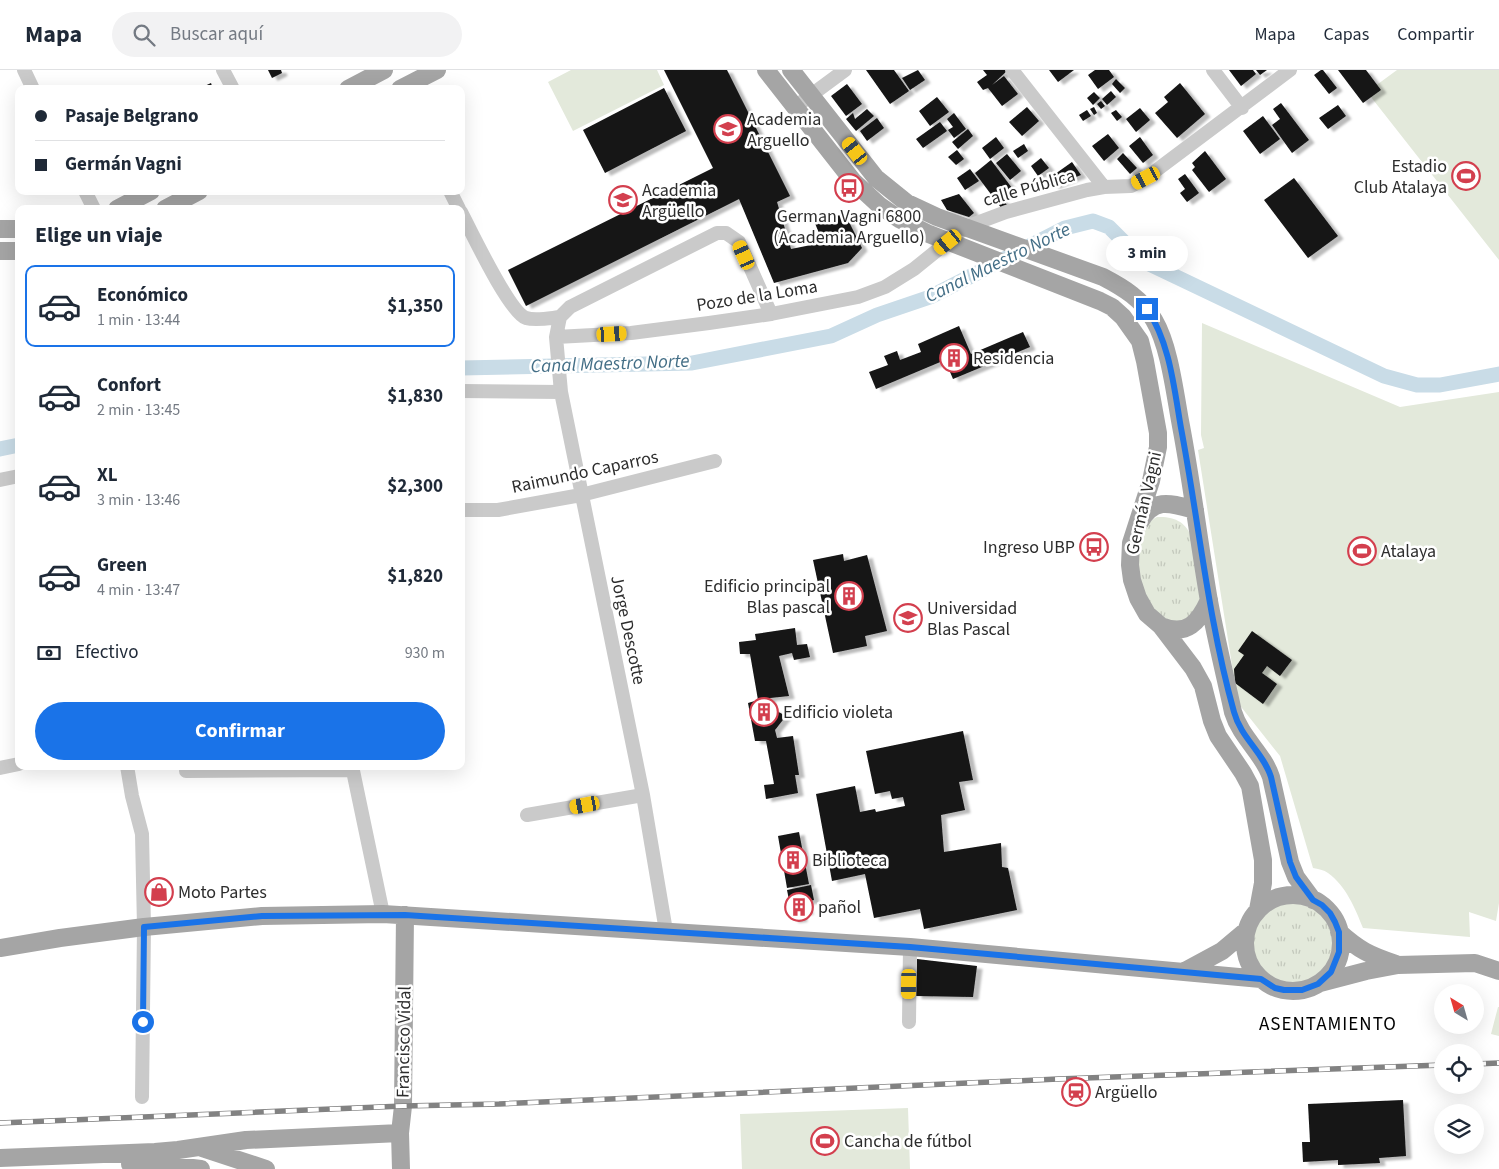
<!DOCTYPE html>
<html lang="es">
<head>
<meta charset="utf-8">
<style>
	:root { --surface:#fff; --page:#f2f2f3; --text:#1f2937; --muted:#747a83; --line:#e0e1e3; --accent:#1a73e8 }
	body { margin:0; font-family:"Source Sans 3",sans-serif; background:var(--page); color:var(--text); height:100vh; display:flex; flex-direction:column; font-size:19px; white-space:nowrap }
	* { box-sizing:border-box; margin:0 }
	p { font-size:16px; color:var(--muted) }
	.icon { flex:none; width:28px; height:28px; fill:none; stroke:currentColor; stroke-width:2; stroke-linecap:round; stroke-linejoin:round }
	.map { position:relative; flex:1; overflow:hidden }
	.drawer { position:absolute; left:15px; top:135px; width:450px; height:565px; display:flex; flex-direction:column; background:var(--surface); border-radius:10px; box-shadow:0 5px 20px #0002 }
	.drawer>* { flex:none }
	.guide { position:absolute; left:15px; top:15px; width:450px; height:110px; border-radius:10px; box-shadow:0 5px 20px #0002; display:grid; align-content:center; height:110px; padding:0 20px; background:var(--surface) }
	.needle { width:32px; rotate:323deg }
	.buttons { position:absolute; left:1434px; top:914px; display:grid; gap:10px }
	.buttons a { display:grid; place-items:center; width:50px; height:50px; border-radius:50%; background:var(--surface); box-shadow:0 5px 20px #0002; font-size:25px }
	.end { position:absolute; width:22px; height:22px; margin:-11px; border:6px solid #1a73e8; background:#fff; box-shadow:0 0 0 2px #fff }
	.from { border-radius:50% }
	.bubble { position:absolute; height:35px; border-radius:18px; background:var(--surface); box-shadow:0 5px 20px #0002; font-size:16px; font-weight:700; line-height:35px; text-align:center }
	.car { position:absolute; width:15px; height:30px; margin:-15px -8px; border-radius:6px; box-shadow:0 0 4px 1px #0007; background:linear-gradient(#f5c518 24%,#345 0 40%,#f5c518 0 76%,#345 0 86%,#f5c518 0) }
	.guide b { display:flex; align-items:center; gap:18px; height:48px; font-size:19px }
	.guide b+b { border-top:1px solid var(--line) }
	.guide i { width:12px; height:12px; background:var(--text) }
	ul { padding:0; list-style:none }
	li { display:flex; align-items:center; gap:15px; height:82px; margin:0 10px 8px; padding:0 10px; border:2px solid transparent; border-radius:10px }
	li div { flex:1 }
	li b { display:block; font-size:19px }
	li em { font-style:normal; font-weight:700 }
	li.current { border-color:var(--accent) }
	li>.icon { width:45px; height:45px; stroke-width:1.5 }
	h2 { padding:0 20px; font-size:22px; line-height:60px }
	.pay { display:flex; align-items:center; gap:12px; height:55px; padding:0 20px; font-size:19px }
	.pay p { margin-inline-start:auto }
	.primary-button { display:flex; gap:10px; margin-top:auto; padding:10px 20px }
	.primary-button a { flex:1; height:58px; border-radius:30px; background:var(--accent); color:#fff; font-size:20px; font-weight:700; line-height:58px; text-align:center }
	header { display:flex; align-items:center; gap:30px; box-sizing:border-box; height:70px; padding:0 25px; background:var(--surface); border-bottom:1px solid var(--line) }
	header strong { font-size:24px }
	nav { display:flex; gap:28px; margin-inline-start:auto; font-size:18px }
	.search { width:350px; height:45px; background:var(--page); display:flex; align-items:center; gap:12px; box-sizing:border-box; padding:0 18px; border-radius:28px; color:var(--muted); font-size:19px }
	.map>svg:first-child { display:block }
	.grass { fill:url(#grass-tufts) }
	.pitch { fill:#e3e9db }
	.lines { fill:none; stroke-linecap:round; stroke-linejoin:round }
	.canal { stroke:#c9dce7; stroke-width:15 }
	.building { fill:#141414; filter:url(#shadow) }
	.minor { stroke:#cacaca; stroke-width:14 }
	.major { stroke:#a5a5a5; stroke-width:18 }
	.rail-casing { stroke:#828282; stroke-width:5.5 }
	.rail { stroke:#fff; stroke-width:4; stroke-dasharray:11; stroke-linecap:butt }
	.route { stroke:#1a73e8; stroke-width:6 }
	.labels { text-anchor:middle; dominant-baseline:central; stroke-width:5; stroke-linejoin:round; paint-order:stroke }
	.poi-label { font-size:18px; fill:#2d2d2d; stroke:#fff; text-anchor:start }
	.street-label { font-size:18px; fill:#2d2d2d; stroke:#fff }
	.water-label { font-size:19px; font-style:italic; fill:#436e86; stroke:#fff }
	.neighbourhood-label { font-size:19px; letter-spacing:1px; fill:#000; stroke:#fff }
</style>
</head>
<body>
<header>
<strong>Mapa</strong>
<div class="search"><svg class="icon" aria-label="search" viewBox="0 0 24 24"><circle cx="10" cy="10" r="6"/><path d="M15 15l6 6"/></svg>Buscar aquí</div>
<nav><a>Mapa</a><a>Capas</a><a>Compartir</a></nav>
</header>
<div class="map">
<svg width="1499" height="1099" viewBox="0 0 1499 1099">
	<defs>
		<pattern id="grass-tufts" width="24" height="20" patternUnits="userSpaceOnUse" patternTransform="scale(1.25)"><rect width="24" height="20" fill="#e3e9db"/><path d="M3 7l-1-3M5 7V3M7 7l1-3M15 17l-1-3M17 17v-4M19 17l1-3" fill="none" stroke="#c3c8bc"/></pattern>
		<filter id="shadow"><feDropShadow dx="5.5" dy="3" stdDeviation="1" flood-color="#0004"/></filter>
	</defs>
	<rect width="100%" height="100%" fill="#fff"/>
	<path class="grass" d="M 1157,447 C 1174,446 1187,452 1192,469 L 1202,540 L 1174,556 C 1168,552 1159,548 1154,542 C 1143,529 1133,488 1137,471 C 1139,463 1150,450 1157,447 Z
		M1252 874a41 41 0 1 1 82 0a41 41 0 1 1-82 0Z"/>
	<path class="pitch" d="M 571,0 L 657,0 L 664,15 L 573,61 L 548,12 Z
		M 1397,0 L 1499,0 L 1499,190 L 1367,22 Z
		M 1202,253 L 1400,337 L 1499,322 L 1499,833 L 1496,851 L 1469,842 L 1470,867 L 1363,858 C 1355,838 1346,816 1328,803 C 1324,800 1318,799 1313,798 L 1280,686 L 1238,633 L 1198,380 L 1204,378 L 1201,365 Z
		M 1498,937 L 1499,937 L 1499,966 L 1491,964 Z
		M 908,1038 L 910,1099 L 742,1099 L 740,1044 Z"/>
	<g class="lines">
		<path class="canal" d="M 461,298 L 692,293 L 831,266 L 877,245 L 930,227 L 1065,158 L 1093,151 L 1109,157 L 1143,191 L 1384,306 L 1417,315 L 1440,315 L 1499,304
			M 0,379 L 19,375"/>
	</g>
	<path class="building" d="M 268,0 L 281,0 L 282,3 L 272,8 Z
		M 664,0 L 727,0 L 790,126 L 777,132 L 791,179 L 831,171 L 819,163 L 814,151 L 845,144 L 862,178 L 848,193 L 774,213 L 739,129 L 526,236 L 508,200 L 713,98 Z
		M 866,0 L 894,0 L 909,21 L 890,34 Z
		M 918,0 L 925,10 L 910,20 L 902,8 Z
		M 983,0 L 1008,0 L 992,15 L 1004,6 L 1018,24 L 1002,36 L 988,18 L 983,20 L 977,12 L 987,5 Z
		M 1049,0 L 1074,0 L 1058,12 Z
		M 1095,0 L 1109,0 L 1114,7 L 1098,19 L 1088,5 Z
		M 1229,0 L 1253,0 L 1256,4 L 1241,16 Z
		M 1256,0 L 1267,0 L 1260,5 Z
		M 1321,0 L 1323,0 L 1337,18 L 1329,24 L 1314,5 Z
		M 1338,0 L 1366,0 L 1381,20 L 1363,33 Z
		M 1116,9 L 1125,18 L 1120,23 L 1112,14 Z
		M 211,13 L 213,19 L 198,19 Z
		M 1180,13 L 1205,44 L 1177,68 L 1155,43 L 1168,32 L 1164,27 Z
		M 847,14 L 862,34 L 846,46 L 831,26 Z
		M 664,18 L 686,61 L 605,103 L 583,60 Z
		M 1111,21 L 1116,27 L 1107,35 L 1102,29 Z
		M 1094,22 L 1100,28 L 1093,35 L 1087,28 Z
		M 937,27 L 949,42 L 930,56 L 919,41 Z
		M 1101,31 L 1105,36 L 1101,39 L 1097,34 Z
		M 1281,33 L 1309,70 L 1292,83 L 1272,55 L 1280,49 L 1273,39 Z
		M 1338,35 L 1346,46 L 1328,59 L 1319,48 Z
		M 1027,37 L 1039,51 L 1022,66 L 1009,52 Z
		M 1094,37 L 1097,43 L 1094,45 L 1090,39 Z
		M 1140,38 L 1150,50 L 1136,62 L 1126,49 Z
		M 867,39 L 874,46 L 856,61 L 846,49 L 853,43 L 855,49 Z
		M 1087,40 L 1091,46 L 1083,51 L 1079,45 Z
		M 1116,40 L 1122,47 L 1117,51 L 1111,43 Z
		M 954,43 L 966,59 L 954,68 L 948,60 L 953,57 L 947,49 Z
		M 1263,46 L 1280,69 L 1260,84 L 1243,61 Z
		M 877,48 L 884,58 L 867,71 L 860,61 Z
		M 940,52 L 947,61 L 923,78 L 916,69 Z
		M 968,59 L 973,66 L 958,79 L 952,72 Z
		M 1108,64 L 1119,78 L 1104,91 L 1092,76 Z
		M 996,67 L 1004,78 L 990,89 L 982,78 Z
		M 1140,67 L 1153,85 L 1143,93 L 1129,76 Z
		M 1024,74 L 1028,81 L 1018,88 L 1013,81 Z
		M 957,80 L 964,89 L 956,95 L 948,87 Z
		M 1205,81 L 1226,109 L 1209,122 L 1192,100 L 1195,97 L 1192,93 Z
		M 1123,83 L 1137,98 L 1130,104 L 1117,89 Z
		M 1007,84 L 1021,101 L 1010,110 L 996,93 Z
		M 1041,88 L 1049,98 L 1038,106 L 1031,96 Z
		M 991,90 L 1012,118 L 1000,127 L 1007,135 L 1002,139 L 975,103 Z
		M 1072,92 L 1081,105 L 1054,116 L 1048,109 Z
		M 970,99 L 979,111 L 965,120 L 957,108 Z
		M 1185,104 L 1199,123 L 1187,132 L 1180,123 L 1185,119 L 1178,109 Z
		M 1294,108 L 1338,166 L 1308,188 L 1264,130 Z
		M 959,124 L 974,143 L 969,147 L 947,140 L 941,130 Z
		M 959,256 L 971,284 L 1023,262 L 1030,277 L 953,309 L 945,290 L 876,319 L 869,302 L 888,295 L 884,286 L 897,281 L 900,290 L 921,282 L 918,274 Z
		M 843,484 L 844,491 L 867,485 L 887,561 L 865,566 L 867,576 L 833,583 L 813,490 Z
		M 795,558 L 797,575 L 807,574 L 810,587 L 794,590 L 792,583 L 779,586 L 789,626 L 770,628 L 771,638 L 786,646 L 775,660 L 777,668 L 793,666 L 799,705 L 795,705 L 798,723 L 766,729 L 764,715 L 774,714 L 766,671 L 755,671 L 748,633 L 758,630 L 750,584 L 740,584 L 739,572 L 756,570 L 755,564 Z
		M 1252,561 L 1292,590 L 1280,606 L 1267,596 L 1262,603 L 1277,614 L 1263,634 L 1235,613 L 1234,599 L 1244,585 L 1238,581 Z
		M 963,661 L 973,710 L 959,712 L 965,740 L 941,745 L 944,782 L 1001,773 L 1002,797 L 1008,798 L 1017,840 L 924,859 L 920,839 L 874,848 L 865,804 L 832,811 L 816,724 L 855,716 L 860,742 L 875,739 L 876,742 L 905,736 L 903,727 L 892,729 L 890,721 L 875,724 L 866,681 Z
		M 799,762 L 809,814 L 787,818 L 778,766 Z
		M 811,815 L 814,830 L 806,832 L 808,842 L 801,842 L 802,849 L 793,850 L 787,820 Z
		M 917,889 L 977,896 L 973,927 L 916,926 Z
		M 1403,1030 L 1406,1086 L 1379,1088 L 1380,1093 L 1338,1095 L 1338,1090 L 1303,1092 L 1302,1072 L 1310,1072 L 1308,1034 Z"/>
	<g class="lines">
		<path class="minor" d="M 24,0 L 33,19
			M 223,0 L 233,19
			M 1012,0 L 1104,117
			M 1213,0 L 1242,38
			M 795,37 L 845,0
			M 85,121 L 94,139
			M 450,121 L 459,139
			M 461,142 C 471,161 509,242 526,248 C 536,251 550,248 560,247
			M 556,267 L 631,263 L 709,253 L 771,244 L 858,227 L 885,217 L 914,199 L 966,157 L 1006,142 L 1087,120 L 1104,117 L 1131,116 L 1146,108 L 1290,0
			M 461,321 L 561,322
			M 0,410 L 19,406
			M 461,440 L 498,440 L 581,425 L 715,391
			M 127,696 L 132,726 L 142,764 L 144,857 L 142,1027
			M 352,696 L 383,844
			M 0,698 L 19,694
			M 186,701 L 353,700
			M 527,745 L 643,725
			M 666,861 L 643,725 L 561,322 L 556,267 L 560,247 L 570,237 L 717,163 L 726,163 L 739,172 L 771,244
			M 909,952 L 910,877"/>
		<path class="major" d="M 766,0 L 853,111 L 879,135 L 899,149 L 929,164 L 1100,231 L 1112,237 L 1123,247 L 1140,271 L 1145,291 L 1158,363 L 1158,377 L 1151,411 L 1131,473 L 1130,495 L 1132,510 L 1138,528 L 1147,544 L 1161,556 L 1193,598 L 1203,616 L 1212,651 L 1218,666 L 1243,703 L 1250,716 L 1263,790 L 1263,813 L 1258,840
			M 791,0 L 876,108 L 907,133 L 937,147 L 1103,207 C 1124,218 1142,229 1154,250 C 1170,277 1175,325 1181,356 C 1192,414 1199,473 1209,531 C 1216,569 1225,605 1233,642 C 1241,668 1263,683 1271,707 L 1290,792 L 1296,807 L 1313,830
			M 348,19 L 384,0
			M 400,19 L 437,0
			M 117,139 L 151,121
			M 165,139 L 199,121
			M 0,159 L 19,159
			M 0,181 L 19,181
			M 1140,452 C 1154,427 1170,433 1195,440
			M 1161,556 C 1187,567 1199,552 1209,530
			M1245 873a48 48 0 1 1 96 0a48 48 0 1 1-96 0Z
			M 1339,862 C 1359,880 1369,885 1396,894
			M 0,878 L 60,868 L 144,857 L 262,846 L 383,844 L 910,877 L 1261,909
			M 1185,901 L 1222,881 L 1247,860
			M 1320,913 L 1366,901 L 1398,895 L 1475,893 L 1499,901
			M 202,1078 L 266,1099
			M 0,1088 L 155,1082 L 178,1080 L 246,1070 L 400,1063
			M 130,1094 L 167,1095 L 201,1099
			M 401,1099 L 400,1063 L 403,1036 L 405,845"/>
		<defs>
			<path id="rail" d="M 1475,994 L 1499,993
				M 0,1053 L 403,1036 L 499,1034 L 1058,1009 L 1442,995"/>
		</defs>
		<use href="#rail" class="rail-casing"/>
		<use href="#rail" class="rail"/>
	</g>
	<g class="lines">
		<path class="route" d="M 143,952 L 144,857 L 262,846 L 405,845 L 910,877 L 1261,909 L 1275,918 L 1284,920 L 1302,920 L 1318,914 L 1331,902 L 1339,882 L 1339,862 L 1335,852 L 1330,843 L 1322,835 L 1313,830 L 1296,807 L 1290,792 L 1271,707 C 1263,682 1241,668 1234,642 C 1208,549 1199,453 1181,358 C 1174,318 1170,273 1147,239"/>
	</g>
	<defs>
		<symbol id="school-ring" viewBox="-11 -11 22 22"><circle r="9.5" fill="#fff" stroke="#d33f4e" stroke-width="1.5"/><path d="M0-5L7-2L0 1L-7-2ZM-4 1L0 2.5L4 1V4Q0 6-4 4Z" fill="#d33f4e"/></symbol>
		<symbol id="stadium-ring" viewBox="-11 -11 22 22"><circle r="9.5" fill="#fff" stroke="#d33f4e" stroke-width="1.5"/><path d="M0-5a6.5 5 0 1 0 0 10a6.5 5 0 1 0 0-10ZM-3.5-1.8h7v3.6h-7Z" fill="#d33f4e"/></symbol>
		<symbol id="bus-ring" viewBox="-11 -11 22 22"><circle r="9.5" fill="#fff" stroke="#d33f4e" stroke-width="1.5"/><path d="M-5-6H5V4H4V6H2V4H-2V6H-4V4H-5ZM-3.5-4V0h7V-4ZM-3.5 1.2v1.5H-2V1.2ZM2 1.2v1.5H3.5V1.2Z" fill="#d33f4e"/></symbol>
		<symbol id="building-ring" viewBox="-11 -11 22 22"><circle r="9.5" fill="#fff" stroke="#d33f4e" stroke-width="1.5"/><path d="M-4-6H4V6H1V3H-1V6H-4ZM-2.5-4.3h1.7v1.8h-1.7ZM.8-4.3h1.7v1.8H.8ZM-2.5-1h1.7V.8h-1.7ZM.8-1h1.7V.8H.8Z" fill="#d33f4e"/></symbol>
		<symbol id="university-ring" viewBox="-11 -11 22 22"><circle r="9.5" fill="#fff" stroke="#d33f4e" stroke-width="1.5"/><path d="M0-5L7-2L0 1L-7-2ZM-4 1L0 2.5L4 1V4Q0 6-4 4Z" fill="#d33f4e"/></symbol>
		<symbol id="shop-ring" viewBox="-11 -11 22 22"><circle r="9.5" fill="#fff" stroke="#d33f4e" stroke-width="1.5"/><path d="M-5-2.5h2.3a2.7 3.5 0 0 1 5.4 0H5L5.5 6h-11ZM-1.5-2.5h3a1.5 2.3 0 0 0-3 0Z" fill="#d33f4e"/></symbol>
		<symbol id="station-ring" viewBox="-11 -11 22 22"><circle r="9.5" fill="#fff" stroke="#d33f4e" stroke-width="1.5"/><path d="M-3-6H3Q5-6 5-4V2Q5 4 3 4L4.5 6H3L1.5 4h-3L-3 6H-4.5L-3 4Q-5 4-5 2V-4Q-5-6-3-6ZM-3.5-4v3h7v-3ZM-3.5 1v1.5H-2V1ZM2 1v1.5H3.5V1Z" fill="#d33f4e"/></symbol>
	</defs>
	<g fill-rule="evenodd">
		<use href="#school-ring" x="712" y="43" width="32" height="32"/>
		<use href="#stadium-ring" x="1450" y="90" width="32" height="32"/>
		<use href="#bus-ring" x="833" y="102" width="32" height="32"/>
		<use href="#school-ring" x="607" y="114" width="32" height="32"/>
		<use href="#building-ring" x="938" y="272" width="32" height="32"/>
		<use href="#bus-ring" x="1078" y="461" width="32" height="32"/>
		<use href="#stadium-ring" x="1346" y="465" width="32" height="32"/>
		<use href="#building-ring" x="833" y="510" width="32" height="32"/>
		<use href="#university-ring" x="892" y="532" width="32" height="32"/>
		<use href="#building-ring" x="748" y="626" width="32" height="32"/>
		<use href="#building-ring" x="777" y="774" width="32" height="32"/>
		<use href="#shop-ring" x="143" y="806" width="32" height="32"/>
		<use href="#building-ring" x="783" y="821" width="32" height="32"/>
		<use href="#station-ring" x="1060" y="1006" width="32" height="32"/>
		<use href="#stadium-ring" x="809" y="1055" width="32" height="32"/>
	</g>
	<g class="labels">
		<g class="poi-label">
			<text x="747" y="49">Academia<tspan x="747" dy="21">Arguello</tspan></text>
			<text x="1447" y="96" text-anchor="end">Estadio<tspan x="1447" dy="21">Club Atalaya</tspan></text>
			<text x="642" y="120">Academia<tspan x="642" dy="21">Argüello</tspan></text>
			<text x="849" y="146" text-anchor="middle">German Vagni 6800<tspan x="849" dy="21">(Academia Arguello)</tspan></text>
			<text x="973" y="288">Residencia</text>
			<text x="1075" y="477" text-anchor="end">Ingreso UBP</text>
			<text x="1381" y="481">Atalaya</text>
			<text x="830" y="516" text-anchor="end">Edificio principal<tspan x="830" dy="21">Blas pascal</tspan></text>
			<text x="927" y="538">Universidad<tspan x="927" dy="21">Blas Pascal</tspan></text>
			<text x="783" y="642">Edificio violeta</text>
			<text x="812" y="790">Biblioteca</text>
			<text x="178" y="822">Moto Partes</text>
			<text x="818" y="837">pañol</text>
			<text x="1095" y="1022">Argüello</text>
			<text x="844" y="1071">Cancha de fútbol</text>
		</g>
		<g class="street-label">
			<text transform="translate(1029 118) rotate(-16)">calle Pública</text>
			<text transform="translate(757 226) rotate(-9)">Pozo de la Loma</text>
			<text transform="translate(585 402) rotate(-12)">Raimundo Caparros</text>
			<text transform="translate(1144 433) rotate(-77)">Germán Vagni</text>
			<text transform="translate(628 560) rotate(78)">Jorge Descotte</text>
			<text transform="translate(404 972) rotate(-89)">Francisco Vidal</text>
		</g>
		<g class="water-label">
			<text transform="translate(998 193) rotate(-26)">Canal Maestro Norte</text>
			<text transform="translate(610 294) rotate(-2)">Canal Maestro Norte</text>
		</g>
		<g class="neighbourhood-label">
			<text x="1328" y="954">ASENTAMIENTO</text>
		</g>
	</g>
</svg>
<div class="buttons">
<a><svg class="needle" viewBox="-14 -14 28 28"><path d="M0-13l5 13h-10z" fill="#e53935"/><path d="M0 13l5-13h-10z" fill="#747a83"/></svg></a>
<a><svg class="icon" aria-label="locate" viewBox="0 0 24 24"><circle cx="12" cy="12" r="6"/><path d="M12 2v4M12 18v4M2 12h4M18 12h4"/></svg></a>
<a><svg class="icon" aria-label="layers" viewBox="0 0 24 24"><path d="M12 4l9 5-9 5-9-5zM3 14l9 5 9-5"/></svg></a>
</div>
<i class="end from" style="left:143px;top:952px"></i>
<i class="end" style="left:1147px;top:239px"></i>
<div class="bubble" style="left:1106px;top:166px;width:82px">3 min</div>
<i class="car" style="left:855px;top:81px;rotate:322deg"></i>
<i class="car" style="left:1146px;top:108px;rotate:243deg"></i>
<i class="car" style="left:948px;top:172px;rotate:231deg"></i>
<i class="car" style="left:744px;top:185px;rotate:336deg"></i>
<i class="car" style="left:612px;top:264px;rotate:87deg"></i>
<i class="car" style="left:585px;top:735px;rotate:260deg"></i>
<i class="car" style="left:909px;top:914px;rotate:181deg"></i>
<div class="guide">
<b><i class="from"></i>Pasaje Belgrano</b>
<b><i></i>Germán Vagni</b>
</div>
<section class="drawer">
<h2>Elige un viaje</h2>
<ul>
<li class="current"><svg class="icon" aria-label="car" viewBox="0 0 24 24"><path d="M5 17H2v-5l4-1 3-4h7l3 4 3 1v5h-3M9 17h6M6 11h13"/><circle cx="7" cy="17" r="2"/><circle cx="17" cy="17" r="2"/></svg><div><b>Económico</b><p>1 min · 13:44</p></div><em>$1,350</em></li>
<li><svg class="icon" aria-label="car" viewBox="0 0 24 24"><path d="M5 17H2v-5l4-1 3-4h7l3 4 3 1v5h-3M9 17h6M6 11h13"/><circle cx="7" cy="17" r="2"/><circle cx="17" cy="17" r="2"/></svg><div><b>Confort</b><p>2 min · 13:45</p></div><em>$1,830</em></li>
<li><svg class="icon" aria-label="car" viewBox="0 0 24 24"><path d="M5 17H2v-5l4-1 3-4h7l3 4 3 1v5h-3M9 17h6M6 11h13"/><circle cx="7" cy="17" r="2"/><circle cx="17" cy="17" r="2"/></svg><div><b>XL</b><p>3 min · 13:46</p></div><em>$2,300</em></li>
<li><svg class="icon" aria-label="car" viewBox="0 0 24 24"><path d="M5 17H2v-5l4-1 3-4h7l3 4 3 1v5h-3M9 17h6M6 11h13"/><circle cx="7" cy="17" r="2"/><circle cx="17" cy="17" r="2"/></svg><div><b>Green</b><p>4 min · 13:47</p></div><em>$1,820</em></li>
</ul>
<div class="pay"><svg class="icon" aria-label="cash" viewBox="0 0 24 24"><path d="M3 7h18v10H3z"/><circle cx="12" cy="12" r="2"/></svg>Efectivo<p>930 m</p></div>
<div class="primary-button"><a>Confirmar</a></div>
</section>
</div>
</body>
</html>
